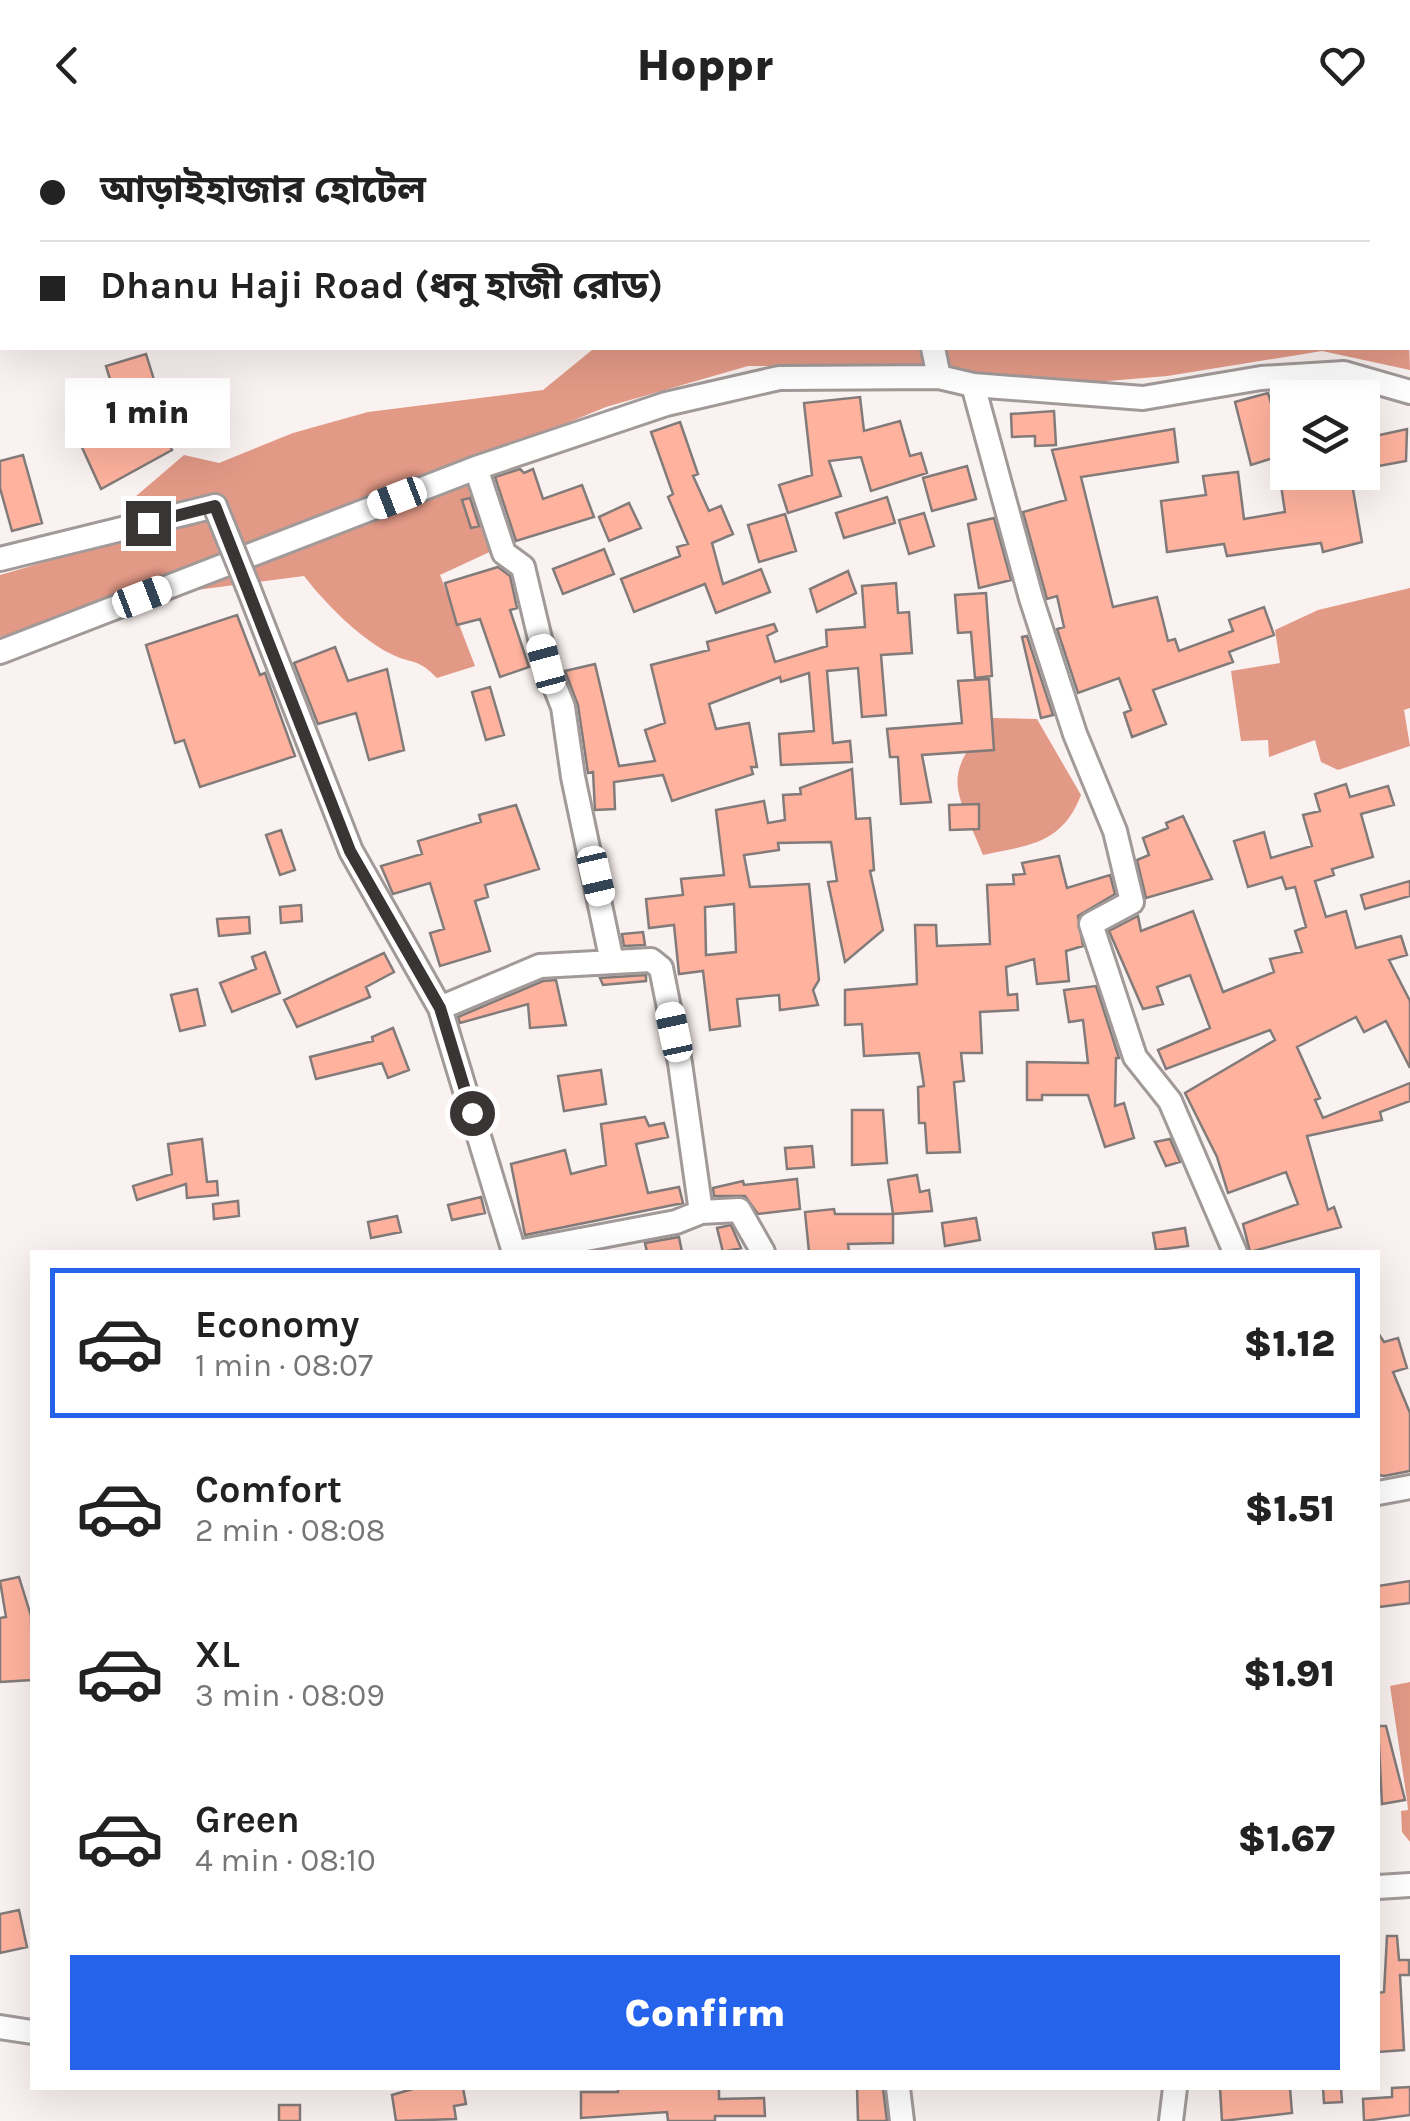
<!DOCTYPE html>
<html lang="en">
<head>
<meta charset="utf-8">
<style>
	:root { --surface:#fff; --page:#f6f6f6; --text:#222; --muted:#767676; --line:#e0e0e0; --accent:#2563eb }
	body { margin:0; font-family:Karla,"Noto Sans Bengali",sans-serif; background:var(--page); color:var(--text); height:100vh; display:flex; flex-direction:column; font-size:38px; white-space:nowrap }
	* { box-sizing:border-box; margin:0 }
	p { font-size:32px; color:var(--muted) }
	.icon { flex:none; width:55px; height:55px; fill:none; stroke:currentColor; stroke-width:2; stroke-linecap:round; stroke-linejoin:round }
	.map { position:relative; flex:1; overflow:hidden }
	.panel { position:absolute; left:30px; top:1120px; width:1350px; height:840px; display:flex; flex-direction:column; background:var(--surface); border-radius:0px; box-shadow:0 10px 40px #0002 }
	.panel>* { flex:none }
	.banner { position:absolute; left:0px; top:0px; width:1410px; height:220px; box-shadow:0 10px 40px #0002; display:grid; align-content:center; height:220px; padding:0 40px; background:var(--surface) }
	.buttons { position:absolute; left:1270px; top:250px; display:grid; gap:20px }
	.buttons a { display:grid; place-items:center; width:110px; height:110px; border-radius:0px; background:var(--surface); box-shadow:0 10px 40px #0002; font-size:50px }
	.end { position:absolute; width:45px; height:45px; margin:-22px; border:12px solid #383534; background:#fff; box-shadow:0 0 0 5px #fff }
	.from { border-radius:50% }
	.bubble { position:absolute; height:70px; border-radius:0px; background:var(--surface); box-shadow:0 10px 40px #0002; font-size:32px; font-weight:800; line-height:70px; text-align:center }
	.car { position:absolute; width:30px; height:60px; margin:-30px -15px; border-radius:12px; box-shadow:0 0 8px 2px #0007; background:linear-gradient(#fff 24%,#345 0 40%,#fff 0 76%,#345 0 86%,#fff 0) }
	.banner b { display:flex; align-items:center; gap:35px; height:95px; font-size:38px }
	.banner b+b { border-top:2px solid var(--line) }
	.banner i { width:25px; height:25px; background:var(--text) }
	ul { padding:18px 0 0; list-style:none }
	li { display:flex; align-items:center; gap:30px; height:150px; margin:0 20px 15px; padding:0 20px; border:5px solid transparent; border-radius:0px }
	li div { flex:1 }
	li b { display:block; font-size:38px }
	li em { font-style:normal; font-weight:800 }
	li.selected { border-color:var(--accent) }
	li>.icon { width:90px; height:90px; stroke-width:1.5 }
	.primary-button { display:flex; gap:20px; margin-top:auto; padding:20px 40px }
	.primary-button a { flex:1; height:115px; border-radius:0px; background:var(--accent); color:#fff; font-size:40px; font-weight:800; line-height:115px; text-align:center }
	header { display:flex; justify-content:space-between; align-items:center; height:130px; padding:0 40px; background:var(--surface); font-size:45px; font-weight:800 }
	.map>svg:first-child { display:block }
	.water { fill:#e29986 }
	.building { fill:#ffb39f; stroke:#827b7a; stroke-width:2.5; fill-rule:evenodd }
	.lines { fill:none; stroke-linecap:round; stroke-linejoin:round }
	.street-casing { stroke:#a19a98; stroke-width:28 }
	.highway-casing { stroke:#b38b80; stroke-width:45 }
	.street { stroke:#fff; stroke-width:22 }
	.highway { stroke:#f5b9a9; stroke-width:40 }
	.street-bridge-casing { stroke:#a19a98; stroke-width:28; stroke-linecap:butt }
	.street-bridge { stroke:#fff; stroke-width:22 }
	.route { stroke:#383534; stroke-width:12 }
</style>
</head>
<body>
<header><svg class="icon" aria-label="back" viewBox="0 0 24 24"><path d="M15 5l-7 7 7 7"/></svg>Hoppr<svg class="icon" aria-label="heart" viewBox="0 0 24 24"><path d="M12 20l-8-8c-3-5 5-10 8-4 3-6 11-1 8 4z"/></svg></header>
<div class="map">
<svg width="1410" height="1991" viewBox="0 0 1410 1991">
	<rect width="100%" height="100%" fill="#faf2f0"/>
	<path class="water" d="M 1408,183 L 1410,240 L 1322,221 L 1167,246 L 1049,256 L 970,242 L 883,236 L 748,236 L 606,277 L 470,333 L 496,419 L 440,445 L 475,536 L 437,548 C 415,526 413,535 391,524 C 358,507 326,474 304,446 L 142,467 L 0,507 L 0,445 L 86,420 L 135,396 L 135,367 L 184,325 L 219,333 L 293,303 L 368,282 L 543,260 L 592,220 L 1408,218 Z
		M 1410,458 L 1410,578 L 1404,580 L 1410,616 L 1338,640 L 1321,632 L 1315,610 L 1269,627 L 1268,610 L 1241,611 L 1231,541 L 1280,533 L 1275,500 L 1318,480 Z
		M 992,588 L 1037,589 L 1081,665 C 1062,714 1030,715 983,725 C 955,656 940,649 992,588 Z
		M 1410,1552 L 1410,1712 L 1402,1702 L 1401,1681 L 1408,1680 L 1407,1670 L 1390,1556 Z"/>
	<path class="building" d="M 146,224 L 155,253 L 115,266 L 106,236 Z
		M 1268,263 L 1286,324 L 1251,335 L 1235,272 Z
		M 860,267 L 864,301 L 900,291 L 910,326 L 921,323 L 927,343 L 871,361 L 861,327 L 829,331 L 841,366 L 788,383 L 779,355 L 812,345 L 804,273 Z
		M 1054,281 L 1056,315 L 1035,316 L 1035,306 L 1012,307 L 1011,284 Z
		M 154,287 L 172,320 L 101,359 L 80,313 L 95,306 L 98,314 Z
		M 680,292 L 698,344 L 693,346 L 709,381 L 721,376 L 733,404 L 712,413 L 723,454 L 761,439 L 770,462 L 716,483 L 705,454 L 634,482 L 621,449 L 680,426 L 677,417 L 688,414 L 668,367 L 673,364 L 651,302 Z
		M 1174,299 L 1178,332 L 1081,347 L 1113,477 L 1157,467 L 1168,511 L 1175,509 L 1179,521 L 1233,501 L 1229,490 L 1264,477 L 1274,505 L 1229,522 L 1233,532 L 1153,560 L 1166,594 L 1132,607 L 1124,583 L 1131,580 L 1119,548 L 1078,563 L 1057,499 L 1064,497 L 1057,466 L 1047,469 L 1023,382 L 1066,370 L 1052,320 Z
		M 1407,299 L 1406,331 L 1373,337 L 1366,308 Z
		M 23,325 L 42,393 L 12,401 L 0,358 L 0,331 Z
		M 967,336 L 976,369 L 932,381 L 923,348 Z
		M 520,339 L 524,343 L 533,339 L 543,369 L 582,355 L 594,387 L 516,411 L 495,347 Z
		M 1238,342 L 1244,389 L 1285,382 L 1279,342 L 1350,342 L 1362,412 L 1323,422 L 1321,413 L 1227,426 L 1224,414 L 1167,422 L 1161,371 L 1206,365 L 1203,346 Z
		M 887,367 L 895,393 L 844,408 L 836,383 Z
		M 470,368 L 479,396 L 471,398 L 462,370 Z
		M 629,373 L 641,398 L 609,411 L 599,387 Z
		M 924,383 L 934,416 L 909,424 L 899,390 Z
		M 785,384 L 796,421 L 759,432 L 748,395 Z
		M 994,388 L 1011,450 L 979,458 L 968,394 Z
		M 604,419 L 614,444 L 563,464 L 553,439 Z
		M 498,437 L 510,446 L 517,478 L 510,480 L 529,537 L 500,547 L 480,489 L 457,495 L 445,453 Z
		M 848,441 L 856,463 L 817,482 L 810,459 Z
		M 896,453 L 898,483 L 909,482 L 912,523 L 881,525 L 886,585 L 862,587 L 858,538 L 827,541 L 833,613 L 850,611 L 852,632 L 781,635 L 779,604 L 814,601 L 809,543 L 781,552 L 780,547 L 709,574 L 716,599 L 749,593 L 757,637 L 751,637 L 753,644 L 672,671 L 663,645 L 614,652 L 615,679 L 595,680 L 593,642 L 588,643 L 578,575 L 565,541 L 595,534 L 619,636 L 655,631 L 645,600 L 665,593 L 651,535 L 709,520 L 707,512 L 774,494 L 777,501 L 767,506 L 775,532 L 827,516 L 826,500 L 865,497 L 862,456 Z
		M 986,463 L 992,546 L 975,548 L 971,502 L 958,503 L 955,465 Z
		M 237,485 L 260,545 L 265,543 L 295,626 L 200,657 L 184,610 L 175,613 L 146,515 Z
		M 1027,506 L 1053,585 L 1041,588 L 1022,507 Z
		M 335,517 L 348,551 L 387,539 L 404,620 L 369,630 L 356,583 L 318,594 L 294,533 Z
		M 989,549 L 994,620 L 922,625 L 931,672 L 901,674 L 898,627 L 890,627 L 887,599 L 962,593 L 958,551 Z
		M 490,557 L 504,605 L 486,610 L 472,562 Z
		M 852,639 L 856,689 L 870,688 L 874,740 L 870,741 L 883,800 L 845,832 L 828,752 L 837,751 L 831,712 L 778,713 L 779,720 L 744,725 L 750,757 L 809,754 L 819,850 L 813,860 L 818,875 L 780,880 L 779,865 L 737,869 L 740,896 L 710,900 L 703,841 L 679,844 L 674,795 L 649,798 L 646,769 L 683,765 L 681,749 L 724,745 L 716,680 L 764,671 L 768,693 L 785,690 L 783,665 L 801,664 L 800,658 ZM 734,774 L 736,822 L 706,825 L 705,777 Z
		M 1346,654 L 1350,667 L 1388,656 L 1394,675 L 1361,684 L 1373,727 L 1332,739 L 1334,745 L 1315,751 L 1326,787 L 1346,781 L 1356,818 L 1401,806 L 1407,825 L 1389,830 L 1410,871 L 1410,938 L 1386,891 L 1364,902 L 1356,887 L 1297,917 L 1320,968 L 1315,970 L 1323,988 L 1410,953 L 1410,971 L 1380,982 L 1382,990 L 1307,1006 L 1328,1080 L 1334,1077 L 1341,1097 L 1250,1122 L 1243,1094 L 1298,1074 L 1286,1042 L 1228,1063 L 1217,1027 L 1185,963 L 1275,910 L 1270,900 L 1166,939 L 1158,920 L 1210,898 L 1190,845 L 1157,857 L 1163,874 L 1143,879 L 1109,801 L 1138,786 L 1141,801 L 1193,781 L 1223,862 L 1274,842 L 1270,829 L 1302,822 L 1295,801 L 1306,797 L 1295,757 L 1286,759 L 1282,747 L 1248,757 L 1234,711 L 1264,702 L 1271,728 L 1312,716 L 1303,685 L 1320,681 L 1315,664 Z
		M 979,674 L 979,699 L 950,700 L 949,675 Z
		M 516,675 L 539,739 L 485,755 L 488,767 L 475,771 L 490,821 L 440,836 L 430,803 L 444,799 L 430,753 L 393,764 L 381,736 L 422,724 L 418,711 L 481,692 L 479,685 Z
		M 1183,686 L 1212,749 L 1146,768 L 1137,730 L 1149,725 L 1143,708 L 1168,698 L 1166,693 Z
		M 281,700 L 295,740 L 280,745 L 266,705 Z
		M 1059,726 L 1067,758 L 1110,745 L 1115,764 L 1078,786 L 1083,816 L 1066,821 L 1069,851 L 1037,854 L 1034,829 L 1006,837 L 1008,865 L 1017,864 L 1018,880 L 980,882 L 982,923 L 961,923 L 964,951 L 954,952 L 960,1022 L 927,1023 L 925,993 L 919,993 L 918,957 L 924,956 L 919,923 L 864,926 L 862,894 L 845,895 L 845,860 L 917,854 L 915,795 L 936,795 L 937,816 L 990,814 L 987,755 L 1014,754 L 1013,745 L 1025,744 L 1022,733 Z
		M 1410,751 L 1410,766 L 1365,779 L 1361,765 Z
		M 301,775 L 302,791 L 281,793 L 280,777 Z
		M 249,787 L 250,803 L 219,806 L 217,789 Z
		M 643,802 L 645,815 L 624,816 L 622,804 Z
		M 265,822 L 280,863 L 232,882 L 220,853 L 256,839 L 252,827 Z
		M 384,823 L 394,842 L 366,857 L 370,867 L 297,897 L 284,870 Z
		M 646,845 L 646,851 L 603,855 L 600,848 Z
		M 556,850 L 566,895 L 530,898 L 528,874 L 460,893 L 458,887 L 543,851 Z
		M 1096,856 L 1119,928 L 1116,928 L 1115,976 L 1124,973 L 1134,1008 L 1105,1017 L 1088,965 L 1042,965 L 1042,970 L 1027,970 L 1027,932 L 1088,933 L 1083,890 L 1069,892 L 1064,860 Z
		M 197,859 L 205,895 L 180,901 L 171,865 Z
		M 393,898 L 409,940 L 388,948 L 382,933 L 316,949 L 310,927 L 373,911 L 372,907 Z
		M 601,940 L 606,974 L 564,981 L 558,946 Z
		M 852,980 L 883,980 L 887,1033 L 852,1035 Z
		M 645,987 L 649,996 L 664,993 L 668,1007 L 636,1014 L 648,1063 L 679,1057 L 683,1073 L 525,1105 L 511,1034 L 565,1020 L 571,1044 L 606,1035 L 601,994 Z
		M 202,1009 L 207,1052 L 217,1051 L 218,1065 L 187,1068 L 186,1054 L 137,1070 L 133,1056 L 172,1044 L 168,1014 Z
		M 1170,1009 L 1180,1032 L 1166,1036 L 1155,1012 Z
		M 812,1016 L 814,1037 L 787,1039 L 785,1018 Z
		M 917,1045 L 920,1062 L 929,1060 L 932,1081 L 893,1084 L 893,1113 L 848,1114 L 849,1122 L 809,1122 L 805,1082 L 834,1079 L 835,1084 L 893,1084 L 888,1050 Z
		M 797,1049 L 800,1079 L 758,1084 L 745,1066 L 714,1066 L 713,1058 L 743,1051 L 744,1055 Z
		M 481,1067 L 485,1083 L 452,1090 L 448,1075 Z
		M 238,1071 L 239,1086 L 214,1089 L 213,1074 Z
		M 397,1086 L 401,1102 L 371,1108 L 368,1092 Z
		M 976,1088 L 980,1110 L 945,1116 L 942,1093 Z
		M 731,1095 L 741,1118 L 723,1122 L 717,1098 Z
		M 1185,1098 L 1188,1116 L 1156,1120 L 1153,1103 Z
		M 679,1107 L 682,1122 L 647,1122 L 645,1113 Z
		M 1378,1203 L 1384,1212 L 1398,1208 L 1407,1238 L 1393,1242 L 1410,1283 L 1410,1341 L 1384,1346 L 1378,1345 Z
		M 19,1447 L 31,1486 L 32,1550 L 0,1552 L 0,1488 L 6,1487 L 0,1451 Z
		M 1410,1451 L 1410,1473 L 1379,1477 L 1378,1456 Z
		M 1378,1596 L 1386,1596 L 1405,1670 L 1382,1674 Z
		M 19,1780 L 27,1817 L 0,1823 L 0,1784 Z
		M 1387,1806 L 1397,1806 L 1399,1830 L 1409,1830 L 1409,1845 L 1400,1845 L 1404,1920 L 1378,1922 L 1378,1863 L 1384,1862 Z
		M 1410,1957 L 1410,1985 L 1364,1991 L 1363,1969 L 1392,1967 L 1392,1958 Z
		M 416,1958 L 463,1958 L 466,1974 L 454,1976 L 456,1989 L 396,1991 L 392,1965 Z
		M 618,1958 L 719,1958 L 719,1969 L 764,1968 L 765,1986 L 715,1986 L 715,1991 L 668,1991 L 667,1982 L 581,1988 L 581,1962 L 618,1962 Z
		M 857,1958 L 883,1958 L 887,1991 L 858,1991 Z
		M 1220,1958 L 1290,1958 L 1292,1983 L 1222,1991 Z
		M 1323,1958 L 1341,1958 L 1342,1972 L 1324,1973 Z
		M 279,1975 L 300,1975 L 300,1991 L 279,1991 Z"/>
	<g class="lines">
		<defs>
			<path id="street" d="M 900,0 L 901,2
				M 1408,169 L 1410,169
				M 933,218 L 939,247
				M 973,255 L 1031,468 L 1075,604 L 1115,701 L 1132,772 L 1091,794 L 1135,927 L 1170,971 L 1235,1122
				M 476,338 L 504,423 L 523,437 L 546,534 L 563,577 L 573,647 L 612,832
				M 0,429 L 215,376
				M 248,457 L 351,721 L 440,878 L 540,836 L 651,830 L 661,838 L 680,933 L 701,1082 L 676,1092 L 517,1122
				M 0,522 L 476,338 L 666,274 L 779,248 L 939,247 L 973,255 L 1143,268 L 1261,248 L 1344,243 L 1410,262
				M 440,878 L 514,1122
				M 701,1082 L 739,1080 L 763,1122
				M 1378,1363 L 1410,1357
				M 1378,1757 L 1410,1755
				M 0,1897 L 32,1902
				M 898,1958 L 902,1991
				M 1171,1991 L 1175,1958"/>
			<path id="highway" d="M 0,2 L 13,0
				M 327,2 L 343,0
				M 0,49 L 2,49"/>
		</defs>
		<use href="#street" class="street-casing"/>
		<use href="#highway" class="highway-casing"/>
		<use href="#street" class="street"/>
		<use href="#highway" class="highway"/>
		<defs>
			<path id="street-bridge" d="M 215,376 L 248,457"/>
		</defs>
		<use href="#street-bridge" class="street-bridge-casing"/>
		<use href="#street-bridge" class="street-bridge"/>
	</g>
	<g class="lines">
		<path class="route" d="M 148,393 L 215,376 L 350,721 L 440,878 L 472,983"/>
	</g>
</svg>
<div class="buttons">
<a><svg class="icon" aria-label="layers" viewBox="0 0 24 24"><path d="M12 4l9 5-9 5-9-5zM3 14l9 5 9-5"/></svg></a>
</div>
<i class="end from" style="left:472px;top:983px"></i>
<i class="end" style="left:148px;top:393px"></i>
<div class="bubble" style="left:65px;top:248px;width:165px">1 min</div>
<i class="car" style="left:397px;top:368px;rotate:249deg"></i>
<i class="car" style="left:142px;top:467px;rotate:69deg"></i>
<i class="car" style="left:546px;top:534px;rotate:345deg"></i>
<i class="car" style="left:596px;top:746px;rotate:167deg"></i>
<i class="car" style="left:674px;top:902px;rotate:348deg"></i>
<div class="banner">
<b><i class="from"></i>আড়াইহাজার হোটেল</b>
<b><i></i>Dhanu Haji Road (ধনু হাজী রোড)</b>
</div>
<section class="panel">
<ul>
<li class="selected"><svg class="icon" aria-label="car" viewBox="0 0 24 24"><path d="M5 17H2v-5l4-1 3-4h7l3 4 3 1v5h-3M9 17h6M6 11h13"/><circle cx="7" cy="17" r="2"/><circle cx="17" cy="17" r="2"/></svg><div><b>Economy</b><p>1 min · 08:07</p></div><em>$1.12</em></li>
<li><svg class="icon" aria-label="car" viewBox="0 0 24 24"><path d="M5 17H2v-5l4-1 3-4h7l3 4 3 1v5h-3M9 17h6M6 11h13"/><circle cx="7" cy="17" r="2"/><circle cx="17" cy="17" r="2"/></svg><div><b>Comfort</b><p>2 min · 08:08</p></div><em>$1.51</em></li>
<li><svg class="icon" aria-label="car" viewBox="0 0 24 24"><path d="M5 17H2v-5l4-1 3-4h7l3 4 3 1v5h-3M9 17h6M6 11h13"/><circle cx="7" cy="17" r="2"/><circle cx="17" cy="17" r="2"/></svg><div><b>XL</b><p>3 min · 08:09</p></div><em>$1.91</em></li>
<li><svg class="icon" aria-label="car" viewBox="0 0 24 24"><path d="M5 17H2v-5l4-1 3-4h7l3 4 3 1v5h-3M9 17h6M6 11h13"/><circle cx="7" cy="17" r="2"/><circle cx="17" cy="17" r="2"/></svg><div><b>Green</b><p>4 min · 08:10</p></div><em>$1.67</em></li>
</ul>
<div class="primary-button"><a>Confirm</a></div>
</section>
</div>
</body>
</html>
